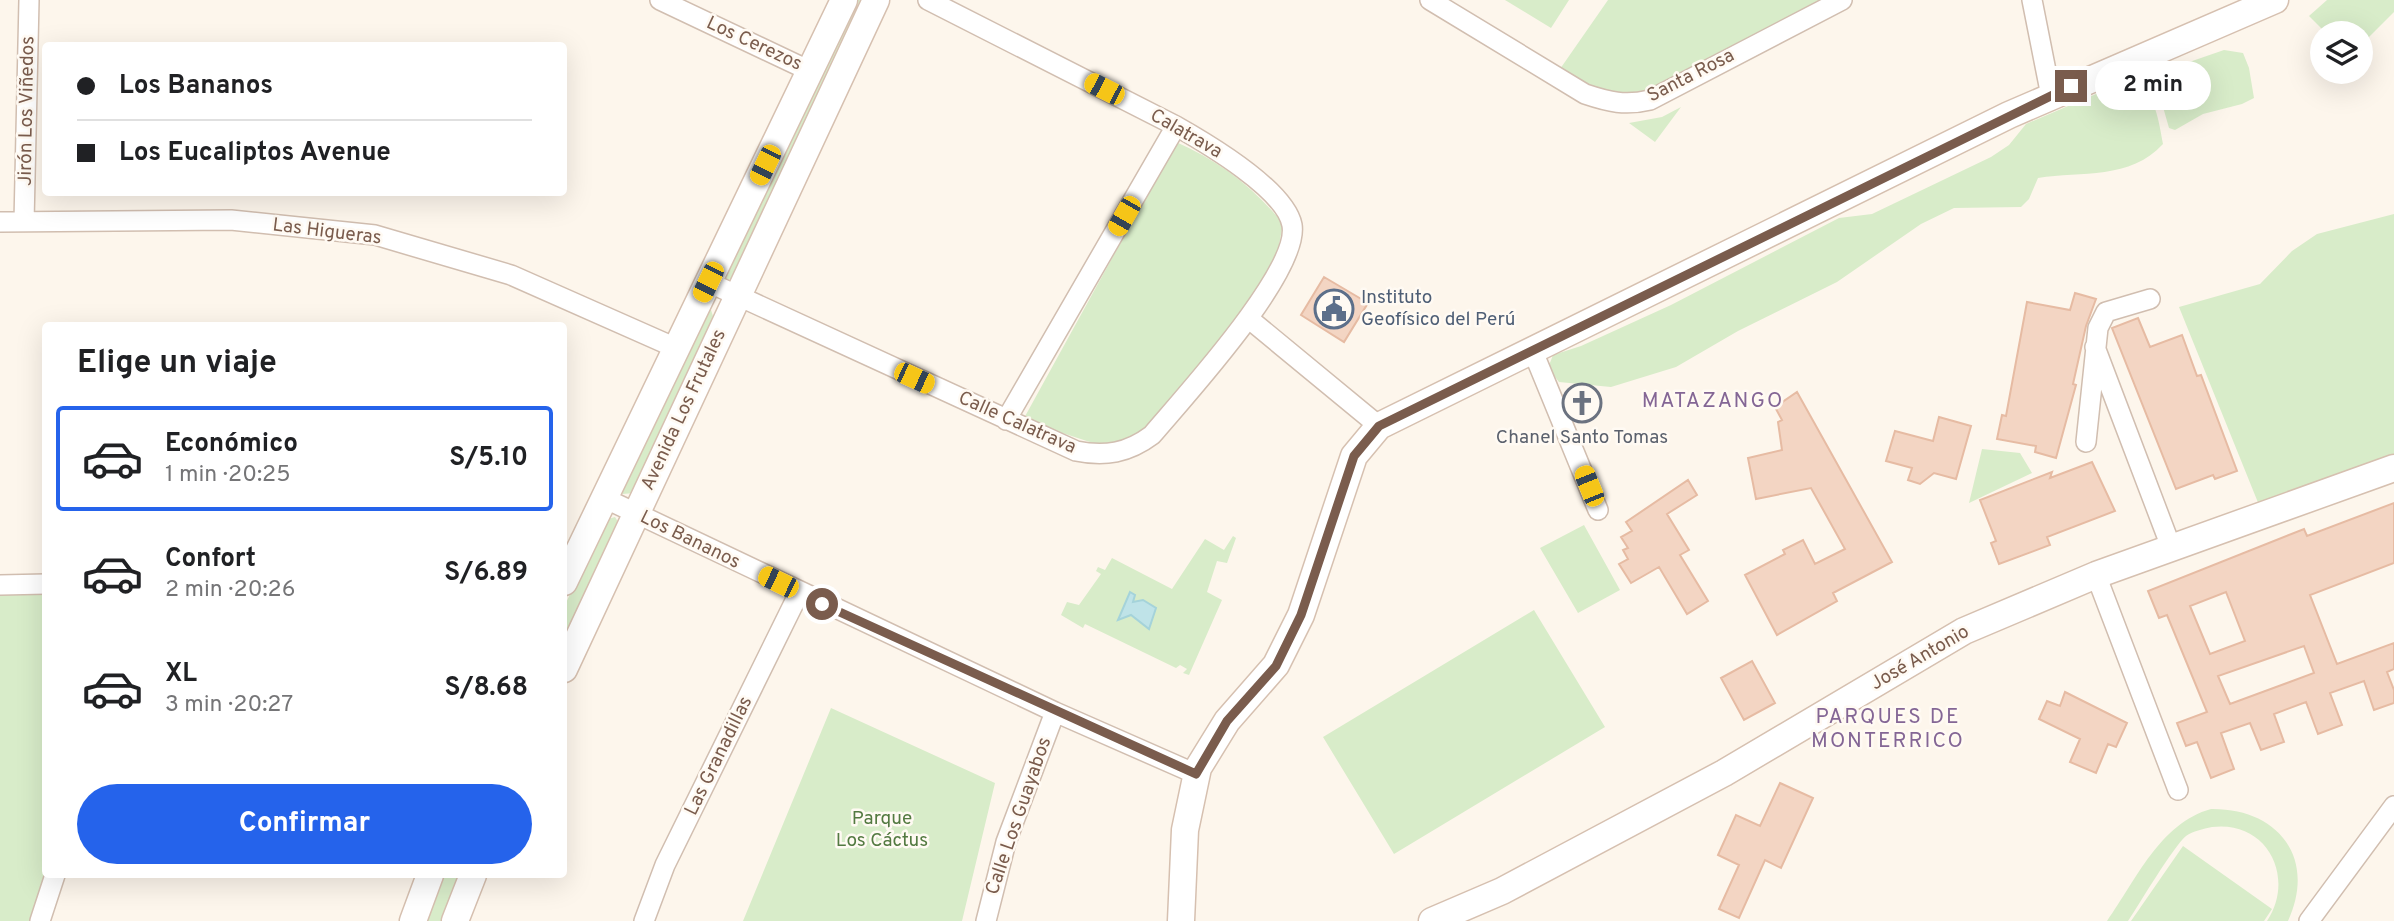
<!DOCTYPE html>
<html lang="es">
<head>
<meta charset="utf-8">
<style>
	:root { --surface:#fff; --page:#f2f2f2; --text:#202124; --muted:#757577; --line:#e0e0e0; --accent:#2563eb }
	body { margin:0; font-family:Overpass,sans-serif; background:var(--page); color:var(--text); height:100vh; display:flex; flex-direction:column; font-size:26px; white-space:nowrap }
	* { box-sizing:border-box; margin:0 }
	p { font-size:23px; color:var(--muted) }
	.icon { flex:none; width:38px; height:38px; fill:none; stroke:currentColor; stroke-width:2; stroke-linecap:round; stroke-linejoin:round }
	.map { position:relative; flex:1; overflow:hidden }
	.panel { position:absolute; left:42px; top:322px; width:525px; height:556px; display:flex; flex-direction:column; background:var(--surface); border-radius:7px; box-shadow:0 7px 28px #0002 }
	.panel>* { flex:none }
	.top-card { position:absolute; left:42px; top:42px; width:525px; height:154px; border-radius:7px; box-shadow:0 7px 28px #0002; display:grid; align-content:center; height:154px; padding:0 35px; background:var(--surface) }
	.fabs { position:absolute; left:2310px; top:21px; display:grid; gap:14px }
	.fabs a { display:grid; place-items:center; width:63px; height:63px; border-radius:50%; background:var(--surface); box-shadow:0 7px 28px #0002; font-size:35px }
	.end { position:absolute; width:32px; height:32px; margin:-16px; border:9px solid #7a5c4d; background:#fff; box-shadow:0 0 0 4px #fff }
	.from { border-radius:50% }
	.bubble { position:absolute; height:49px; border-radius:24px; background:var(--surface); box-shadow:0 7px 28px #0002; font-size:23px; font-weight:700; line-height:49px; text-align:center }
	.car { position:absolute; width:21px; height:42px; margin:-21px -10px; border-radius:9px; box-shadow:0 0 5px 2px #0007; background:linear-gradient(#f5c518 24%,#345 0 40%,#f5c518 0 76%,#345 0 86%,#f5c518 0) }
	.top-card b { display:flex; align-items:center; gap:24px; height:66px; font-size:26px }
	.top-card b+b { border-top:2px solid var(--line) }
	.top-card i { width:18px; height:18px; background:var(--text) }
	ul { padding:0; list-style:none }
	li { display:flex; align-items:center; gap:21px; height:105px; margin:0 14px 10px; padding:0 21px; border:4px solid transparent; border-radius:7px }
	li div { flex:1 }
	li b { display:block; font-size:26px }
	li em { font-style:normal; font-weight:700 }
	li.current { border-color:var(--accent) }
	li>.icon { width:63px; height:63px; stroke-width:1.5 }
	h2 { padding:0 35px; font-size:32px; line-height:84px }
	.button { display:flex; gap:14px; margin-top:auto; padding:14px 35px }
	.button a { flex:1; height:80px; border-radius:42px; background:var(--accent); color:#fff; font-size:28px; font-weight:700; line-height:80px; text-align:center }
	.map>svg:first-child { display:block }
	.green { fill:#d8ecc9 }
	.water { fill:#bfe3e8; stroke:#a5d3da; stroke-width:2 }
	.building { fill:#f3d5c3; stroke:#e6bba3; stroke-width:2; fill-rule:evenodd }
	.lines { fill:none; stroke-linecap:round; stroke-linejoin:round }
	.street-casing { stroke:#d1beb0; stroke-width:22 }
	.secondary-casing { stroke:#d6c0b0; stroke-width:29 }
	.street { stroke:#fff; stroke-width:19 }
	.secondary { stroke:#fff; stroke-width:26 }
	.route { stroke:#7a5c4d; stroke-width:9 }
	.labels { text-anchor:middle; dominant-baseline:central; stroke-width:5; stroke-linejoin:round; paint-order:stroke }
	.street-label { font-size:19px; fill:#7a5c4d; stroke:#fffaf3 }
	.service-label { font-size:19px; fill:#4e5e75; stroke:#fffaf3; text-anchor:start }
	.worship-label { font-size:19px; fill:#5b616d; stroke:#fffaf3 }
	.park-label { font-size:19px; fill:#537a41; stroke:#fffaf3 }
	.neighbourhood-label { font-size:21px; letter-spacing:2px; fill:#846695; stroke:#fffaf3 }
</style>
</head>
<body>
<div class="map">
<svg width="2394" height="921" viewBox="0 0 2394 921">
	<rect width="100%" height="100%" fill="#fdf6ec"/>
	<path class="green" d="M 851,0 L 867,0 L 733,279 L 723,280 Z
		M 1505,0 L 1569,0 L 1551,28 Z
		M 1608,0 L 1827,0 L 1648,93 L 1613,95 L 1586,86 L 1560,69 Z
		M 2327,0 L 2394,0 L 2394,12 L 2361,45 L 2361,33 L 2326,33 L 2309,16 Z
		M 2224,50 L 2243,53 L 2249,68 L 2254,98 L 2242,104 L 2203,114 L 2175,130 L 2169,128 L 2153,72 L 2157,68 L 2172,68 Z
		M 2135,81 C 2155,92 2159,122 2163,144 C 2130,180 2082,171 2038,178 L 2029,199 L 2021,207 L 1954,208 L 1921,224 L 1837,282 L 1738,331 L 1676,367 L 1611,387 L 1559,382 L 1548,368 L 1553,355 L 1581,346 L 1671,305 L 1839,218 L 1872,214 L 1991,157 L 2009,145 L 2026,124 L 2124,82 Z
		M 1681,107 L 1655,142 L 1629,123 L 1662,117 Z
		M 1176,142 C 1219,161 1254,187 1283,224 L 1275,266 L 1225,339 L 1133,443 L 1099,445 L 1023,420 Z
		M 2394,214 L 2394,458 L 2259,505 L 2179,307 L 2260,284 L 2292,251 L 2317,234 Z
		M 704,307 L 711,310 L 713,316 L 697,357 L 634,493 L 623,494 L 618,489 Z
		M 1982,449 L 2020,453 L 2032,473 L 1969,503 Z
		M 615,517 L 620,525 L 564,650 L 564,607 L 605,520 Z
		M 1584,525 L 1620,590 L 1578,613 L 1540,548 Z
		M 1233,536 L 1236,538 L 1227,563 L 1217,561 L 1207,592 L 1222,600 L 1189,675 L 1183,673 L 1187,669 L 1180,665 L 1176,668 L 1085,624 L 1083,628 L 1061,615 L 1067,602 L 1079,605 L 1101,574 L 1096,571 L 1098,567 L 1105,570 L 1112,558 L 1172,589 L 1205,539 L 1224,550 Z
		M 45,589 L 46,875 L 34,921 L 0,921 L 0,590 Z
		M 1534,610 L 1605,727 L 1394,854 L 1323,737 Z
		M 831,708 L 995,783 L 962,921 L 743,921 Z
		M 2211,809 C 2278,808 2317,858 2288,921 L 2267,921 C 2296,877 2267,820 2212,827 C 2203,829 2193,831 2186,836 C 2173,847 2140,903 2128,921 L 2107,921 C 2136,880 2160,823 2211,809 Z
		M 2183,846 L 2272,909 L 2264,921 L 2131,921 Z
		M 442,875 L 464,875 L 446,921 L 425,921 Z"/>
	<path class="water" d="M 1130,592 L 1135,595 L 1133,602 L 1143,600 L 1156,608 L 1149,629 L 1131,615 L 1118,620 Z"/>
	<path class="building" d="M 1324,277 L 1368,303 L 1344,342 L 1301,315 Z
		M 2075,293 L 2096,299 L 2086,326 L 2073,384 L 2076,385 L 2056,458 L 2035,452 L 2036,446 L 1997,439 L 2002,415 L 2006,416 L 2027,302 L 2070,310 Z
		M 2138,318 L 2150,347 L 2182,335 L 2197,376 L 2201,375 L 2237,471 L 2215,479 L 2213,475 L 2176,489 L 2112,328 Z
		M 1797,392 L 1892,562 L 1833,593 L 1837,601 L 1777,635 L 1745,575 L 1785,554 L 1783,550 L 1803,540 L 1815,564 L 1845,549 L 1811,488 L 1756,499 L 1748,458 L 1782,450 L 1778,422 L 1782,420 L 1775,407 Z
		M 1939,417 L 1971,426 L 1956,479 L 1934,473 L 1920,484 L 1908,480 L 1912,468 L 1886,461 L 1895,431 L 1933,441 Z
		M 2092,462 L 2115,511 L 2047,537 L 2050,545 L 1999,564 L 1991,543 L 1996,541 L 1980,500 L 2052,472 L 2050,478 Z
		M 1688,480 L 1697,495 L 1667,514 L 1689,550 L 1680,555 L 1708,601 L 1687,614 L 1659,567 L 1631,583 L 1619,564 L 1628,559 L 1623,550 L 1628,548 L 1621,537 L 1632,531 L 1626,522 Z
		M 2394,503 L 2394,563 L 2310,595 L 2337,664 L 2394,643 L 2394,669 L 2387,672 L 2394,690 L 2394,703 L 2374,710 L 2364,681 L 2330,693 L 2342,725 L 2318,734 L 2306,702 L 2274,714 L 2284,742 L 2261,750 L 2250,723 L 2221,733 L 2234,769 L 2211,778 L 2197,742 L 2186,746 L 2177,723 L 2207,712 L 2167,615 L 2159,618 L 2148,591 L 2304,529 L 2307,536 ZM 2226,592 L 2245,641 L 2210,654 L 2190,606 ZM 2304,646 L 2314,673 L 2230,704 L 2218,676 Z
		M 1752,661 L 1775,703 L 1744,720 L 1721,678 Z
		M 2065,692 L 2127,723 L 2116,747 L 2108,744 L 2096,773 L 2070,762 L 2080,739 L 2039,719 L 2047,701 L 2060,706 Z
		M 1780,783 L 1813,798 L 1781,868 L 1765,860 L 1739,918 L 1719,909 L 1739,865 L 1718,855 L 1736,815 L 1760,826 Z"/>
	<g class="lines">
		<defs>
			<path id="street" d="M 660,0 L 810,71
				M 1430,0 L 1585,94 C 1609,102 1625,106 1650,100 L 1842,0
				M 2032,0 L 2051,96
				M 0,222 L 231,220 L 375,235 L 511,275 L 676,348
				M 24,222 L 29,0
				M 708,282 L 1076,451 C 1105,457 1128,453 1152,435 C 1184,397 1300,271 1292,225 C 1285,189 1206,143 1176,126 L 928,0
				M 1248,318 L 1379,426
				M 2095,347 L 2171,547
				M 1532,349 L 1598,510
				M 1006,420 L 1176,126
				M 2086,442 L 2098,328 L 2106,312 L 2150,299
				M 604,498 L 1055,712 L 1196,774
				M 2096,575 L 2178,790
				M 0,585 L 46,584
				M 40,921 L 55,875
				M 644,921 L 665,865 L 799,593
				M 986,921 L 1006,842 L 1055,712
				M 2309,921 L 2394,806"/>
			<path id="secondary" d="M 564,582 L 844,0
				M 564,669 L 876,0
				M 413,921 L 430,875
				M 455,921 L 473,875
				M 1181,921 L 1185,830 L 1198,768 L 1227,721 L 1276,665 L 1301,615 L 1354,456 L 1379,426 L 2009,115 L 2275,0
				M 1432,921 L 1502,891 L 1724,773 L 1964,631 L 2096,575 L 2394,468"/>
		</defs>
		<use href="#street" class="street-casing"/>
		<use href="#secondary" class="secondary-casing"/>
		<use href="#street" class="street"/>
		<use href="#secondary" class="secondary"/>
	</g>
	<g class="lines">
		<path class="route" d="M 822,604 L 1196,774 L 1227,721 L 1276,666 L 1301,615 L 1354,456 L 1379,426 L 2071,86"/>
	</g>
	<defs>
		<symbol id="civic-ring" viewBox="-11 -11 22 22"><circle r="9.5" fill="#fffaf3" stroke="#5c6f8a" stroke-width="1.5"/><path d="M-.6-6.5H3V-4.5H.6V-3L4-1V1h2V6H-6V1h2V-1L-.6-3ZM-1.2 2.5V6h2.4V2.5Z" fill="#5c6f8a"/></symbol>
		<symbol id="church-ring" viewBox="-11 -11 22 22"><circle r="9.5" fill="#fffaf3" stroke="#6b7280" stroke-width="1.5"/><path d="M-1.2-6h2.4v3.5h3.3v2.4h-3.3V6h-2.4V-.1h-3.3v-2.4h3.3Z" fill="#6b7280"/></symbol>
	</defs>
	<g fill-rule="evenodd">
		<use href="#civic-ring" x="1312" y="287" width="44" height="44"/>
		<use href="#church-ring" x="1560" y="381" width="44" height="44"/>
	</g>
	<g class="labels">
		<g class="street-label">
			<text transform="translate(754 44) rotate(25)">Los Cerezos</text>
			<text transform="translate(1691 76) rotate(-27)">Santa Rosa</text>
			<text transform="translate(27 111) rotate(-89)">Jirón Los Viñedos</text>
			<text transform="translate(1186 134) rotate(30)">Calatrava</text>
			<text transform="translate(327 232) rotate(7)">Las Higueras</text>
			<text transform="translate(684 410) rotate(-65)">Avenida Los Frutales</text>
			<text transform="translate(1017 423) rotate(24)">Calle Calatrava</text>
			<text transform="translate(690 540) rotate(26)">Los Bananos</text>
			<text transform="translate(1920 658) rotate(-30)">José Antonio</text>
			<text transform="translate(719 756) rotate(-64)">Las Granadillas</text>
			<text transform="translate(1019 816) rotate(-71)">Calle Los Guayabos</text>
		</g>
		<g class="service-label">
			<text x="1361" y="298">Instituto<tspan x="1361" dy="22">Geofísico del Perú</tspan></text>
		</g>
		<g class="worship-label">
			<text x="1582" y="438">Chanel Santo Tomas</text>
		</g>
		<g class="park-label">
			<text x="882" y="819">Parque<tspan x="882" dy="22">Los Cáctus</tspan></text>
		</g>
		<g class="neighbourhood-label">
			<text x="1713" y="401">MATAZANGO</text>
			<text x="1888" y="717">PARQUES DE<tspan x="1888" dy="24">MONTERRICO</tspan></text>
		</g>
	</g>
</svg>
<div class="fabs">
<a><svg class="icon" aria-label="layers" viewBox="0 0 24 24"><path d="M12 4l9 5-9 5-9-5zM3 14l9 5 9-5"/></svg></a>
</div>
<i class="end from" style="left:822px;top:604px"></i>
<i class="end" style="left:2071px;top:86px"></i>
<div class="bubble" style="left:2095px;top:61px;width:116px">2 min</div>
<i class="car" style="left:1104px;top:89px;rotate:297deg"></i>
<i class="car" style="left:765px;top:165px;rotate:206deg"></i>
<i class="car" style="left:1124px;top:216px;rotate:210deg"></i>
<i class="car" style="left:708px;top:282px;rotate:206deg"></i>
<i class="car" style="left:914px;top:378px;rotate:115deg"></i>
<i class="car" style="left:1589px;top:486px;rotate:338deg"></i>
<i class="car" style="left:778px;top:582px;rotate:296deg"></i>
<div class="top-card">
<b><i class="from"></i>Los Bananos</b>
<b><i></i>Los Eucaliptos Avenue</b>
</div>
<section class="panel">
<h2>Elige un viaje</h2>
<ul>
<li class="current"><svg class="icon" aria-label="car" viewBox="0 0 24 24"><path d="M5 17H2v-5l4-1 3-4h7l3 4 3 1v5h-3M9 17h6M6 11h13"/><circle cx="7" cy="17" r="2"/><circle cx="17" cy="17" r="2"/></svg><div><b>Económico</b><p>1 min · 20:25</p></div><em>S/5.10</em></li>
<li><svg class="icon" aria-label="car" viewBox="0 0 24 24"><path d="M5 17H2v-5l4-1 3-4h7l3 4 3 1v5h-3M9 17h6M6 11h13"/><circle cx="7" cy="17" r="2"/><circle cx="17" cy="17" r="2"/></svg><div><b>Confort</b><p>2 min · 20:26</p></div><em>S/6.89</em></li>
<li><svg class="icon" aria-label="car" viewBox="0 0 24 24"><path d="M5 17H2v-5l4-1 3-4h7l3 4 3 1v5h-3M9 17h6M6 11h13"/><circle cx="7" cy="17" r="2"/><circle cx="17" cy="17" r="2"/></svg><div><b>XL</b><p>3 min · 20:27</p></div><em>S/8.68</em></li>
</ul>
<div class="button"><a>Confirmar</a></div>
</section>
</div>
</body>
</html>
